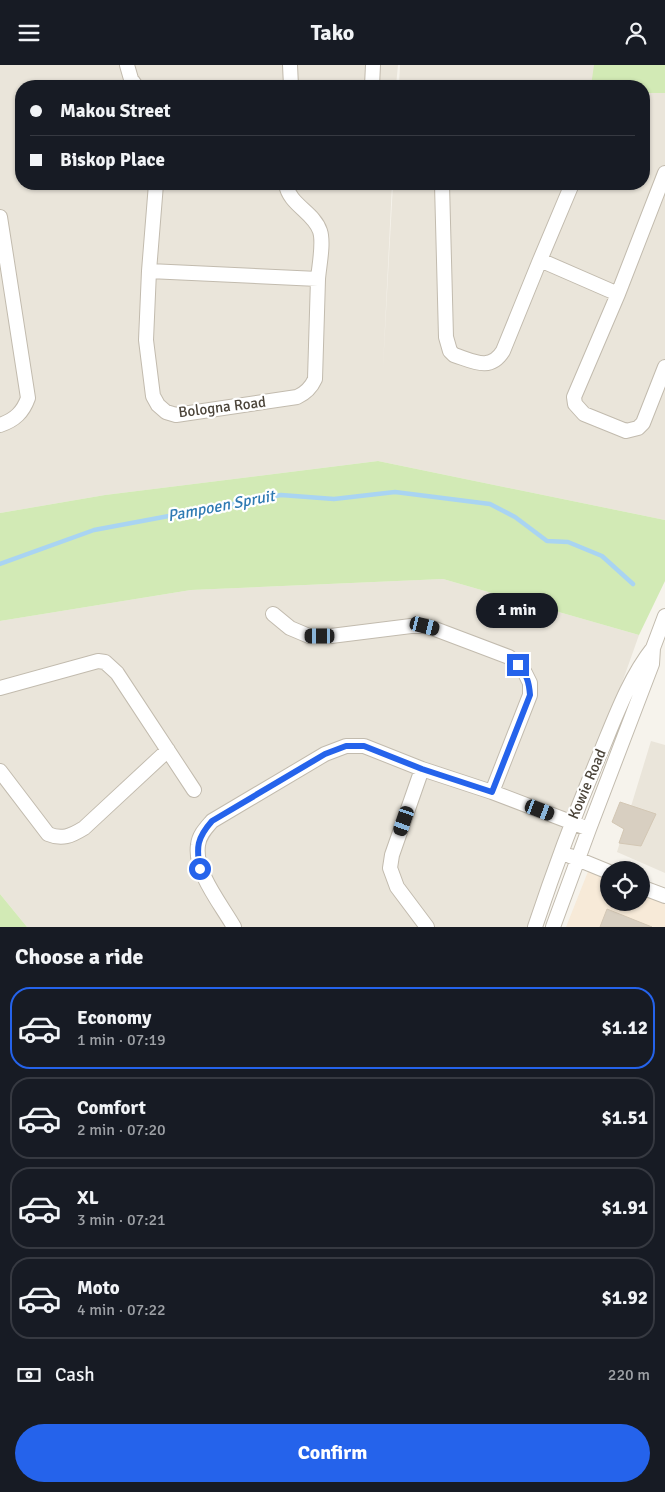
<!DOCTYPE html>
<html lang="en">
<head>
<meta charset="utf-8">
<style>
	:root { --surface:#171b24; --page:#242831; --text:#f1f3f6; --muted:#9ea1a6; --line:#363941; --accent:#2563eb }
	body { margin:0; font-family:Signika,sans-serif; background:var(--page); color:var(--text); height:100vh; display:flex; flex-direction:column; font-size:19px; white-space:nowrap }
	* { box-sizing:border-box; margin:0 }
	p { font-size:16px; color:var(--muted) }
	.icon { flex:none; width:28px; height:28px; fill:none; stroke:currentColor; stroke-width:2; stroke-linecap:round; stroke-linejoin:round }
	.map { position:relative; height:862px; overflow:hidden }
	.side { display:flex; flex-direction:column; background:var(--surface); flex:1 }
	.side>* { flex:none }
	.guide { position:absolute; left:15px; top:15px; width:635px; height:110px; border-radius:20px; box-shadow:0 1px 4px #0004; display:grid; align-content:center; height:110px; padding:0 15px; background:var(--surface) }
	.fabs { position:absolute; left:600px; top:796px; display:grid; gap:10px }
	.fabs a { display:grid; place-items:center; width:50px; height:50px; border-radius:50%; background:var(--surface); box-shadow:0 1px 4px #0004; font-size:25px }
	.end { position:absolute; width:22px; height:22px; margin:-11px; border:6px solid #2563eb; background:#fff; box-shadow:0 0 0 2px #fff }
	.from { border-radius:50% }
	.bubble { position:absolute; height:35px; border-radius:18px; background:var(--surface); box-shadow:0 1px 4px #0004; font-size:16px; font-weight:700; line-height:35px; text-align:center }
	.car { position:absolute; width:15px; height:30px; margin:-15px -8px; border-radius:6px; box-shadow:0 0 4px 1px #0007; background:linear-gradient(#222 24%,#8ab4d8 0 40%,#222 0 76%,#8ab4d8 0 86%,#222 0) }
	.guide b { display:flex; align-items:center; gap:18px; height:48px; font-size:19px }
	.guide b+b { border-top:1px solid var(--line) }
	.guide i { width:12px; height:12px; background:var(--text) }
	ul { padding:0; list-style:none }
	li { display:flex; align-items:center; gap:15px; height:82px; margin:0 10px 8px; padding:0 5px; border:2px solid var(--line); border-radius:20px }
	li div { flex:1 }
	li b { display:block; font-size:19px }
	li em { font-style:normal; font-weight:700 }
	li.on { border-color:var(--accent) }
	li>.icon { width:45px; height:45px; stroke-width:1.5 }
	h2 { padding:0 15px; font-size:22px; line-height:60px }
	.pay { display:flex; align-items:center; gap:12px; height:55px; padding:0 15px; font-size:19px }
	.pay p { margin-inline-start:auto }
	.primary-button { display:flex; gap:10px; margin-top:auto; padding:10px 15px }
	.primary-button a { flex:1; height:58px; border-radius:30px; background:var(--accent); color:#fff; font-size:20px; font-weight:700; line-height:58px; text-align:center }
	header { display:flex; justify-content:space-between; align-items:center; height:65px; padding:0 15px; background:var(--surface); font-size:22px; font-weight:700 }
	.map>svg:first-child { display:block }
	.residential { fill:#eae5da }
	.commercial { fill:#f7ead8 }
	.green { fill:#d2eab5 }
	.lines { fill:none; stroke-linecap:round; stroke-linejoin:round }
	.stream { stroke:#a9d4f2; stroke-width:4.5 }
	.building { fill:#d8cfc1; stroke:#d3c7b4 }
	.street-casing { stroke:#c2bbae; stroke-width:16 }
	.street { stroke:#fff; stroke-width:14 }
	.route { stroke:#2563eb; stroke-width:6 }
	.labels { text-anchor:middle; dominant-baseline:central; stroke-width:4.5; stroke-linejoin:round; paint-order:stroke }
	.street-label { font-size:15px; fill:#4b4439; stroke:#fff }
	.water-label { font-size:16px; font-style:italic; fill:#2e7ab2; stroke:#fff }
</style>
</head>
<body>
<header><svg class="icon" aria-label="menu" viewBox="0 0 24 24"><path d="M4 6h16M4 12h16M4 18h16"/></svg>Tako<svg class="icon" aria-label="person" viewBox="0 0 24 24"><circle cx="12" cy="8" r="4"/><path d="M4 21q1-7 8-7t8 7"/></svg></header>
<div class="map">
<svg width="665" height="862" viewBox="0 0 665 862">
	<rect width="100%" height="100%" fill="#f6f3ec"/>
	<path class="residential" d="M 0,0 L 398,0 L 396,21 L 21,21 L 21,119 L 392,119 L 383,302 L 393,119 L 644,119 L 644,21 L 399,21 L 400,0 L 665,0 L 665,455 L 378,396 L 105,430 L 0,448 Z
		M 443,514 L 639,570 L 562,787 L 533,862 L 27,862 L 0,829 L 0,556 L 191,525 Z
		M 651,676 L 665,680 L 665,808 L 617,787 Z"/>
	<path class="commercial" d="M 589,804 L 609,813 L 609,838 L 641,838 L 641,828 L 665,839 L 665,862 L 566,862 Z"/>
	<path class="green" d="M 594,0 L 665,0 L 665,28 L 644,28 L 644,21 L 591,21 Z
		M 378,396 L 665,455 L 665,516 L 639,570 L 443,514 L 191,525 L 0,556 L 0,448 L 105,430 Z
		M 0,829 L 27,862 L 0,862 Z"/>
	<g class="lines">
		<path class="stream" d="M 0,499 L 94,465 L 281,430 L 334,434 L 395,427 L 490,439 L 515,452 L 547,476 L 568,477 L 602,491 L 633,519"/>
	</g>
	<path class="building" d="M 620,737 L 656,749 L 641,781 L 619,778 L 624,764 L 612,757 Z
		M 607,844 L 652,862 L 600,862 Z"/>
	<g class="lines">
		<defs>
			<path id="street" d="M 127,0 L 131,14 L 136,21
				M 290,0 L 291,21
				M 372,21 L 373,0
				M 665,108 L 618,229 L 574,332 L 575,339 L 584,349 L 626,366 L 638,363 L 643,358 L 665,302
				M 156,119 L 149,206 L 318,214 C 319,201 324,178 320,166 C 314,147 289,140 286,119
				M 442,119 L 446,272 L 450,286 L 454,290 C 473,296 490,307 503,286 L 540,195 L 618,229
				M 0,152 L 5,184 L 0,184
				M 540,195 L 572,119
				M 149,206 L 146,275 L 153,331 L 158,340 L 166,347 L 176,350 L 297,332 C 306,328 311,323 315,314 L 318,214
				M 0,360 C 15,355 23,347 28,333 L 5,184
				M 273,549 L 290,563 L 309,571 L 331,571 L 411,561 L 425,561 L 435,564 L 509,592 L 525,608 L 530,618 L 530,630 L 492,727
				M 0,623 L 98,596 L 105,597 L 117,608 L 194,725
				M 422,704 L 392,790 L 390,803 L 397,822 L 427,862
				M 0,706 L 48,769 C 62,775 71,771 84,763 L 168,685
				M 570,791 L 609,807
				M 641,822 L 665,831
				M 234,862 C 221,839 194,807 198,780 C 199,770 206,763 212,756 L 325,689 L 346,681 L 364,681 L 422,704 L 492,727 L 589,764
				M 535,862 C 555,802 577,743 602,684 C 616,650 630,612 653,583
				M 553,862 L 589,764 L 652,599 L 653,583 L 665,551"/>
		</defs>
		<use href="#street" class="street-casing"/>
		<use href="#street" class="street"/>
	</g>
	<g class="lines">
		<path class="route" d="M 200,804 C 196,782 197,773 212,756 L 325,689 L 346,681 L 364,681 L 422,704 L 492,727 L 530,630 C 529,617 527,610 518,600"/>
	</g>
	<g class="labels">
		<g class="street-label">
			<text transform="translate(222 342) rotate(-7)">Bologna Road</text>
			<text transform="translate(587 719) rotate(-67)">Kowie Road</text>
		</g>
		<g class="water-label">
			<text transform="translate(221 441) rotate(-11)">Pampoen Spruit</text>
		</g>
	</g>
</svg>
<div class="fabs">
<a><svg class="icon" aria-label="locate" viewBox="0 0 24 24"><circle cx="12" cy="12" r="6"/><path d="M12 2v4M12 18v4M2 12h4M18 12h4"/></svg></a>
</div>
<i class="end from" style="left:200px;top:804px"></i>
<i class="end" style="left:518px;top:600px"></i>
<div class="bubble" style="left:476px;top:528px;width:82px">1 min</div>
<i class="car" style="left:425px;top:561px;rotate:104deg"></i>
<i class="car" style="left:320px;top:571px;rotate:270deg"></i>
<i class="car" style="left:540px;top:745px;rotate:111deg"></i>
<i class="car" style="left:404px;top:756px;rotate:199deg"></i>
<div class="guide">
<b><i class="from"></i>Makou Street</b>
<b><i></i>Biskop Place</b>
</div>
</div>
<section class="side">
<h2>Choose a ride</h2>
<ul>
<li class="on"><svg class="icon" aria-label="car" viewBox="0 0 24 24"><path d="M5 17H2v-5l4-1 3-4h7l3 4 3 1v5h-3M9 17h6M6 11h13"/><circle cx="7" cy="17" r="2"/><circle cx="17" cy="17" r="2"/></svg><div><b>Economy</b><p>1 min · 07:19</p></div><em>$1.12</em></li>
<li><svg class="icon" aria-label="car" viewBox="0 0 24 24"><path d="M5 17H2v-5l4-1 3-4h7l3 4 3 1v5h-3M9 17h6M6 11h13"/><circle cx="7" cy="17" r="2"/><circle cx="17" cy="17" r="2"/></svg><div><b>Comfort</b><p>2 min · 07:20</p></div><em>$1.51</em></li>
<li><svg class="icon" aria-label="car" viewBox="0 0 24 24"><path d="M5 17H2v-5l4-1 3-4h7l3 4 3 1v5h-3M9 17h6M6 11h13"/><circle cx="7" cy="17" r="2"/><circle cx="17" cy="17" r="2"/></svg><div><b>XL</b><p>3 min · 07:21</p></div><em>$1.91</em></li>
<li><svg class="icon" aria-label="car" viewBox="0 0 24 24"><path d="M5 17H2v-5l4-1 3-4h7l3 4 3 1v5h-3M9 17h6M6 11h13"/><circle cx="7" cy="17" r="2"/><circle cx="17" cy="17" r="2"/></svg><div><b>Moto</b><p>4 min · 07:22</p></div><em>$1.92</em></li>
</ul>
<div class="pay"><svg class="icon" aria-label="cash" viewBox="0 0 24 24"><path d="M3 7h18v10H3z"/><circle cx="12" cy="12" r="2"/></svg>Cash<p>220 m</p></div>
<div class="primary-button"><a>Confirm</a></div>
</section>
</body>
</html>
